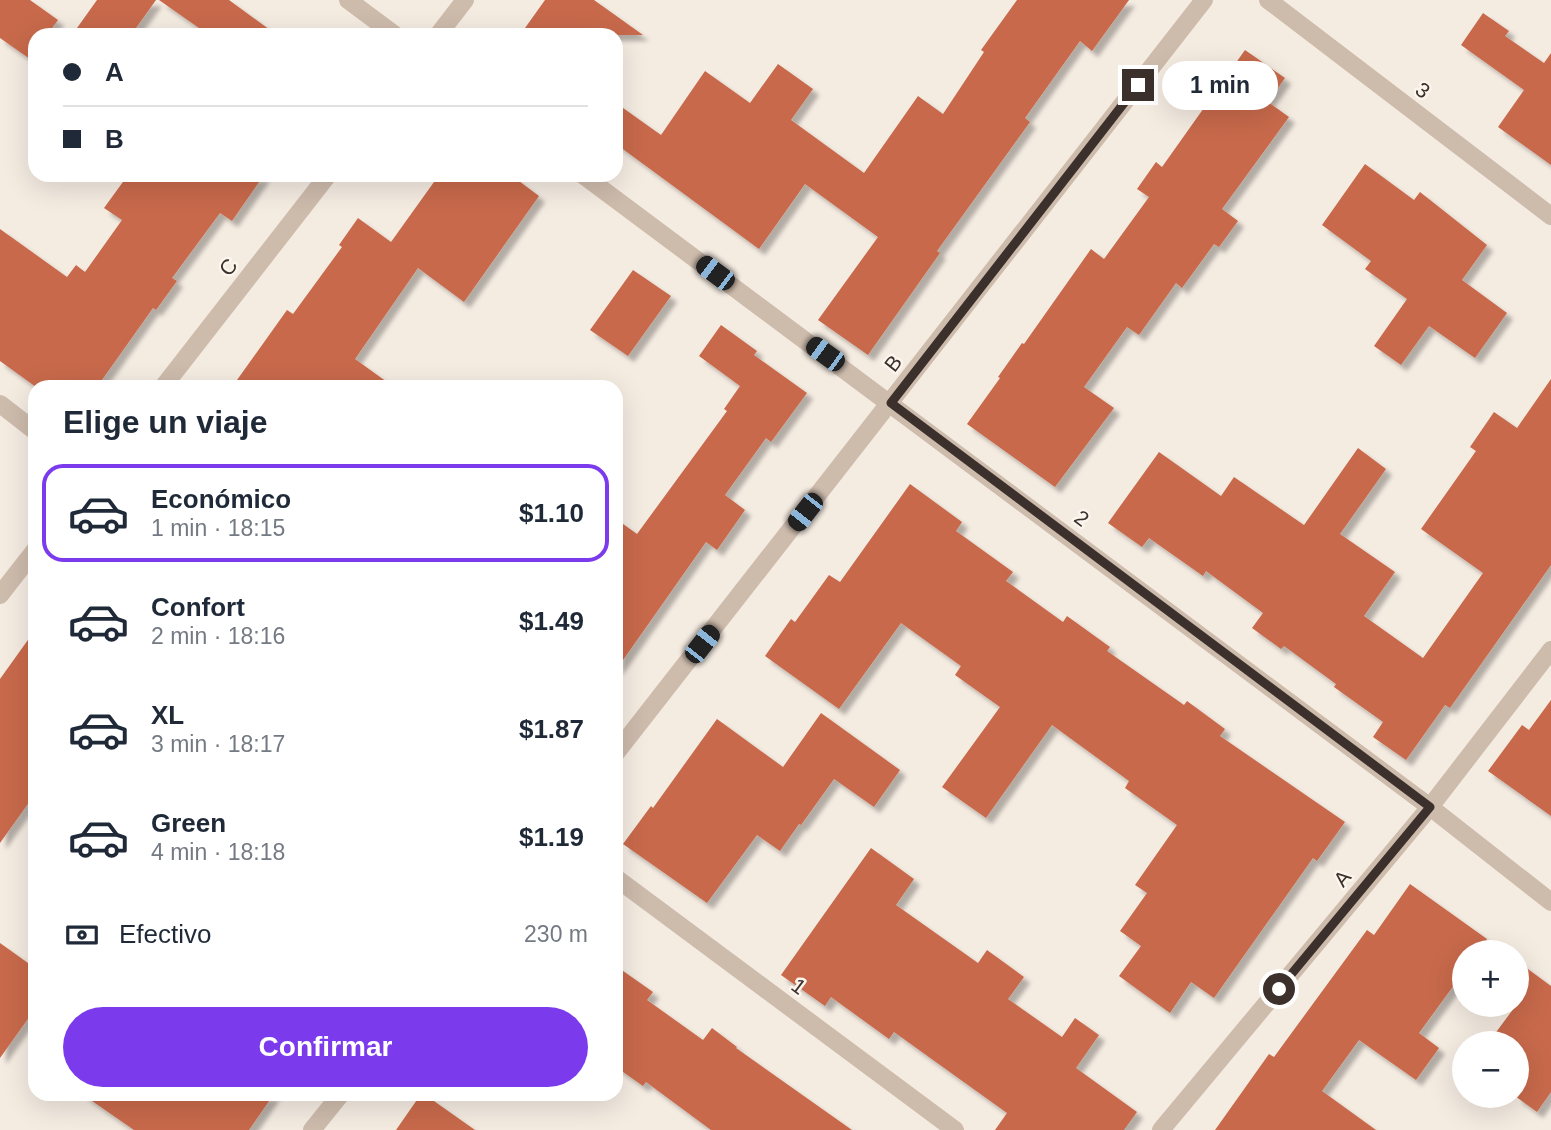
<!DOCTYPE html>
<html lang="es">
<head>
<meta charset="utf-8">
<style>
	:root { --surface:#fff; --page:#f2f2f3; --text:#1f2937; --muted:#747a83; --line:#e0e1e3; --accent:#7c3aed }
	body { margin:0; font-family:Helvetica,sans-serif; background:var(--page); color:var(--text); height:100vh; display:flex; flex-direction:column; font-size:26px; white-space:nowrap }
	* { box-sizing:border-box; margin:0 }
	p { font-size:23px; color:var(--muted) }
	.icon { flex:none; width:38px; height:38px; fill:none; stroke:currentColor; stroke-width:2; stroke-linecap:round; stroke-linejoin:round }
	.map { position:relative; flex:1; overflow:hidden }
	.side { position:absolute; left:28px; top:380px; width:595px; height:721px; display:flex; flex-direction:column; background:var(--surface); border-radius:21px; box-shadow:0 7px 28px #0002 }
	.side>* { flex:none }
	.hud { position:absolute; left:28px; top:28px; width:595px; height:154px; border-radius:21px; box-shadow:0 7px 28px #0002; display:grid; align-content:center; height:154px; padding:0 35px; background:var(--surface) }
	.fabs { position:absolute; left:1452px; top:940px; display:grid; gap:14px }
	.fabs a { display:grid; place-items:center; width:77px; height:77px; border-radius:50%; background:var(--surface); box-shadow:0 7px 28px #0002; font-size:35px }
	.end { position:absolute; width:32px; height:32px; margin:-16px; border:9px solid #3b302b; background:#fff; box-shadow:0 0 0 4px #fff }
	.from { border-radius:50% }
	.bubble { position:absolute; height:49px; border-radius:24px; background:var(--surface); box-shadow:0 7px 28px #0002; font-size:23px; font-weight:700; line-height:49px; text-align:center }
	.car { position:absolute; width:21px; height:42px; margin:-21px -10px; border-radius:9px; box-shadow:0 0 5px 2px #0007; background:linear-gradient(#222 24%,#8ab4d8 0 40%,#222 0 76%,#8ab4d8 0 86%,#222 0) }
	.hud b { display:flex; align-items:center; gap:24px; height:66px; font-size:26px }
	.hud b+b { border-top:2px solid var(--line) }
	.hud i { width:18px; height:18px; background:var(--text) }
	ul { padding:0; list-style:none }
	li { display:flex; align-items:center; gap:21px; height:98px; margin:0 14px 10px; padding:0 21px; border:4px solid transparent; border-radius:21px }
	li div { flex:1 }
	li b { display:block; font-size:26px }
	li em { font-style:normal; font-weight:700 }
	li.current { border-color:var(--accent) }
	li>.icon { width:63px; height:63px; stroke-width:1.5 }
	h2 { padding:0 35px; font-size:32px; line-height:84px }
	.pay { display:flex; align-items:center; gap:18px; height:77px; padding:0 35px; font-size:26px }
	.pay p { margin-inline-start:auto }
	.action { display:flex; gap:14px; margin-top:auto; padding:14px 35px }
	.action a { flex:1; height:80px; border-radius:42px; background:var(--accent); color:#fff; font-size:28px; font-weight:700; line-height:80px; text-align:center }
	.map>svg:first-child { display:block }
	.building { fill:#c8694b; filter:url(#shadow) }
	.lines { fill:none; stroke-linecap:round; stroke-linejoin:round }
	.minor { stroke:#cdbbac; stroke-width:18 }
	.tertiary { stroke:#cdbbac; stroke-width:18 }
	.route { stroke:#3b302b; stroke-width:9 }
	.labels { text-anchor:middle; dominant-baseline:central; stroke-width:5; stroke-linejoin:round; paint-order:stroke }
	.street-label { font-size:21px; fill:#3b302b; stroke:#fbf5ee }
</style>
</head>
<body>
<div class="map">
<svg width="1551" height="1130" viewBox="0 0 1551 1130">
	<defs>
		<filter id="shadow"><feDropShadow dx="6" dy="6" stdDeviation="2" flood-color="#0004"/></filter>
	</defs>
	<rect width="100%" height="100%" fill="#f4ebe1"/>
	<path class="building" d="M 0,0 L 30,0 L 58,20 L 47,35 L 35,35 L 35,52 L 30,59 L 0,38 Z
		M 97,0 L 156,0 L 131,35 L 72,35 Z
		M 159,0 L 229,0 L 277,35 L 209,35 Z
		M 545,0 L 594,0 L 643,35 L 520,35 Z
		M 1017,0 L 1129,0 L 1092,51 L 1080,41 L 1025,118 L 1030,122 L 937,251 L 940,253 L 868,355 L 818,320 L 878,237 L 805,184 L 759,249 L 616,144 L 616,103 L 661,135 L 705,71 L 750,103 L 778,64 L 813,89 L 791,120 L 864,173 L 918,96 L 943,114 L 984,52 L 981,50 Z
		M 1483,13 L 1509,31 L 1505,36 L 1544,63 L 1551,53 L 1551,165 L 1498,127 L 1524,90 L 1461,45 Z
		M 1245,50 L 1285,78 L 1268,102 L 1289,117 L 1222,209 L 1238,221 L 1219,247 L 1214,244 L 1182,288 L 1176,283 L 1139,335 L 1127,327 L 1084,387 L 1114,408 L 1055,487 L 967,424 L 1000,378 L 998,377 L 1022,343 L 1024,344 L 1091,249 L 1104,259 L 1149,197 L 1137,189 L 1156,162 L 1162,167 Z
		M 1365,164 L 1414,200 L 1420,192 L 1487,245 L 1462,280 L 1507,313 L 1475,358 L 1429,326 L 1401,365 L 1374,346 L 1407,299 L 1365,269 L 1371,261 L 1322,225 Z
		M 128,175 L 264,175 L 232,221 L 220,213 L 172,278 L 177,281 L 156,310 L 153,308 L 97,387 L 36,387 L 0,361 L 0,229 L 67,277 L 76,265 L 85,272 L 122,220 L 104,208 Z
		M 439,175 L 511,175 L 539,196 L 464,302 L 418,268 L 355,359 L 394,387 L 232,387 L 287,310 L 293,314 L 342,247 L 339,245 L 358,218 L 391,242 Z
		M 633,270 L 671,296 L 628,356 L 590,330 Z
		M 721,325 L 757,351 L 754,355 L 807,393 L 771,442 L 766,438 L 725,495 L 745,510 L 717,550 L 706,542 L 616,670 L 616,519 L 637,534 L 727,411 L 724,409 L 740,386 L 699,356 Z
		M 1551,379 L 1551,565 L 1450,708 L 1445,705 L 1406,760 L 1373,737 L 1383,722 L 1334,687 L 1336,684 L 1284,646 L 1281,649 L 1252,628 L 1263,613 L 1206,571 L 1203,576 L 1149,538 L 1142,547 L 1108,523 L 1159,452 L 1221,496 L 1234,477 L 1304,525 L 1358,448 L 1386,469 L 1340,534 L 1395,572 L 1364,616 L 1423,658 L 1483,573 L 1421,529 L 1476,451 L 1470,447 L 1494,412 L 1517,428 Z
		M 910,484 L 962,522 L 956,531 L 1013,572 L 1006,581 L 1063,622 L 1067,616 L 1110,647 L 1107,651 L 1184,705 L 1187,701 L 1225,729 L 1220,736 L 1345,822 L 1317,861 L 1313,858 L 1214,998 L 1191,982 L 1170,1013 L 1119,976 L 1141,946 L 1120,931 L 1147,893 L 1135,885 L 1177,825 L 1125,788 L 1129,781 L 1052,725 L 986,818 L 942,787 L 1000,707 L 955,675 L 961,666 L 901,623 L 839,709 L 765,656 L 791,619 L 795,622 L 829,575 L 840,582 Z
		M 35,630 L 35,794 L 0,843 L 0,679 Z
		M 1551,700 L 1551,816 L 1488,771 L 1522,725 L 1529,730 Z
		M 821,713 L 900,770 L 874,807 L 834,779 L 801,825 L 799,824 L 780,851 L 757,835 L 707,903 L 623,844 L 651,806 L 653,808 L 717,719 L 783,767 Z
		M 871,848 L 914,879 L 896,905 L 978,963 L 987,950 L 1024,977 L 1008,999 L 1062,1037 L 1075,1018 L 1099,1035 L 1076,1068 L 1137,1112 L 1124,1130 L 995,1130 L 1007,1113 L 894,1032 L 889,1039 L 831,997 L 825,1006 L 781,975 Z
		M 1410,884 L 1487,939 L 1478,952 L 1465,952 L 1465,970 L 1419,1033 L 1439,1048 L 1416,1080 L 1359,1040 L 1322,1091 L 1376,1130 L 1215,1130 L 1269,1054 L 1274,1057 L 1367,930 L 1374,935 Z
		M 0,943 L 35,968 L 35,1009 L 0,1058 Z
		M 1517,961 L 1551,986 L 1551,1092 L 1537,1112 L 1515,1096 L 1517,1096 L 1517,1043 L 1488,1043 L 1517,1004 Z
		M 616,966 L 653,992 L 647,1000 L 703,1040 L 712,1028 L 737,1047 L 736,1048 L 852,1130 L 711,1130 L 646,1082 L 643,1086 L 616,1067 Z
		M 82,1094 L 274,1094 L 249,1130 L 134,1130 Z
		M 421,1094 L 424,1094 L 475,1130 L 396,1130 Z"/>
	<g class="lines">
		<path class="minor" d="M 348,0 L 395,35
			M 1268,0 L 1551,216
			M 438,35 L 465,0
			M 583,175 L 1430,807 L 1551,902
			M 163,387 L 328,175
			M 0,404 L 35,431
			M 0,595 L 35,550
			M 616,878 L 955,1130
			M 1161,1130 L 1430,807 L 1551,650"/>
		<path class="tertiary" d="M 616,753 L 1204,0
			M 312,1130 L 341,1094"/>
	</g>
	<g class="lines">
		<path class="route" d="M 1138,85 L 891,403 L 1430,807 L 1279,989"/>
	</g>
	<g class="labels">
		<g class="street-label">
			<text transform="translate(1423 90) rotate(37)">3</text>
			<text transform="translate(228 267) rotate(-52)">C</text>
			<text transform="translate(893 363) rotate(-52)">B</text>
			<text transform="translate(1082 518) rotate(37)">2</text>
			<text transform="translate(1342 878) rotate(-50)">A</text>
			<text transform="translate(799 986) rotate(37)">1</text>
		</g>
	</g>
</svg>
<div class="fabs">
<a>+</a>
<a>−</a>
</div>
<i class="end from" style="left:1279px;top:989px"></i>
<i class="end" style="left:1138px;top:85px"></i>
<div class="bubble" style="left:1162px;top:61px;width:116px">1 min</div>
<i class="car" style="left:715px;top:273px;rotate:307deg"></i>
<i class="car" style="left:825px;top:354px;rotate:306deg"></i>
<i class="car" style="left:805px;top:512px;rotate:218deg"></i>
<i class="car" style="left:702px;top:644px;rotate:38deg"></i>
<div class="hud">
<b><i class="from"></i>A</b>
<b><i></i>B</b>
</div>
<section class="side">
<h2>Elige un viaje</h2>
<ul>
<li class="current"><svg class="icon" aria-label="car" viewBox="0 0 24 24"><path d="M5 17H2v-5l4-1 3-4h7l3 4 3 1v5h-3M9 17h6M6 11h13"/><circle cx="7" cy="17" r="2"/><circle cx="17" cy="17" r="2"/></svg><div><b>Económico</b><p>1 min · 18:15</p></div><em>$1.10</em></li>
<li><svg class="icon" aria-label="car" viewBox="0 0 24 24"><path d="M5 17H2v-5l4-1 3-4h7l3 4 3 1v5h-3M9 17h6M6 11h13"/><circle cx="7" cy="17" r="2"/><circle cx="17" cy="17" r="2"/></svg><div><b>Confort</b><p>2 min · 18:16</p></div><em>$1.49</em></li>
<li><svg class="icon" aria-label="car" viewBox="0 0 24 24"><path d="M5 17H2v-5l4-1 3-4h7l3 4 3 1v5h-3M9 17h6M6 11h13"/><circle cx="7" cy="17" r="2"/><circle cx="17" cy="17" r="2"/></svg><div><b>XL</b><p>3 min · 18:17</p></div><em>$1.87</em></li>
<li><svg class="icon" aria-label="car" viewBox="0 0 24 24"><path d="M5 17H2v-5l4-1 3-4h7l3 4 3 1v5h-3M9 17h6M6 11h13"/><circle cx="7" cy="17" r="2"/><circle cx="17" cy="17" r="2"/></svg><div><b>Green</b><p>4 min · 18:18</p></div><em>$1.19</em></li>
</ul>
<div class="pay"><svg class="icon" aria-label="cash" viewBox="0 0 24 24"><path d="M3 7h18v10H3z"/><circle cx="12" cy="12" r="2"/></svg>Efectivo<p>230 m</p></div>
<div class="action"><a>Confirmar</a></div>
</section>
</div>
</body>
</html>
